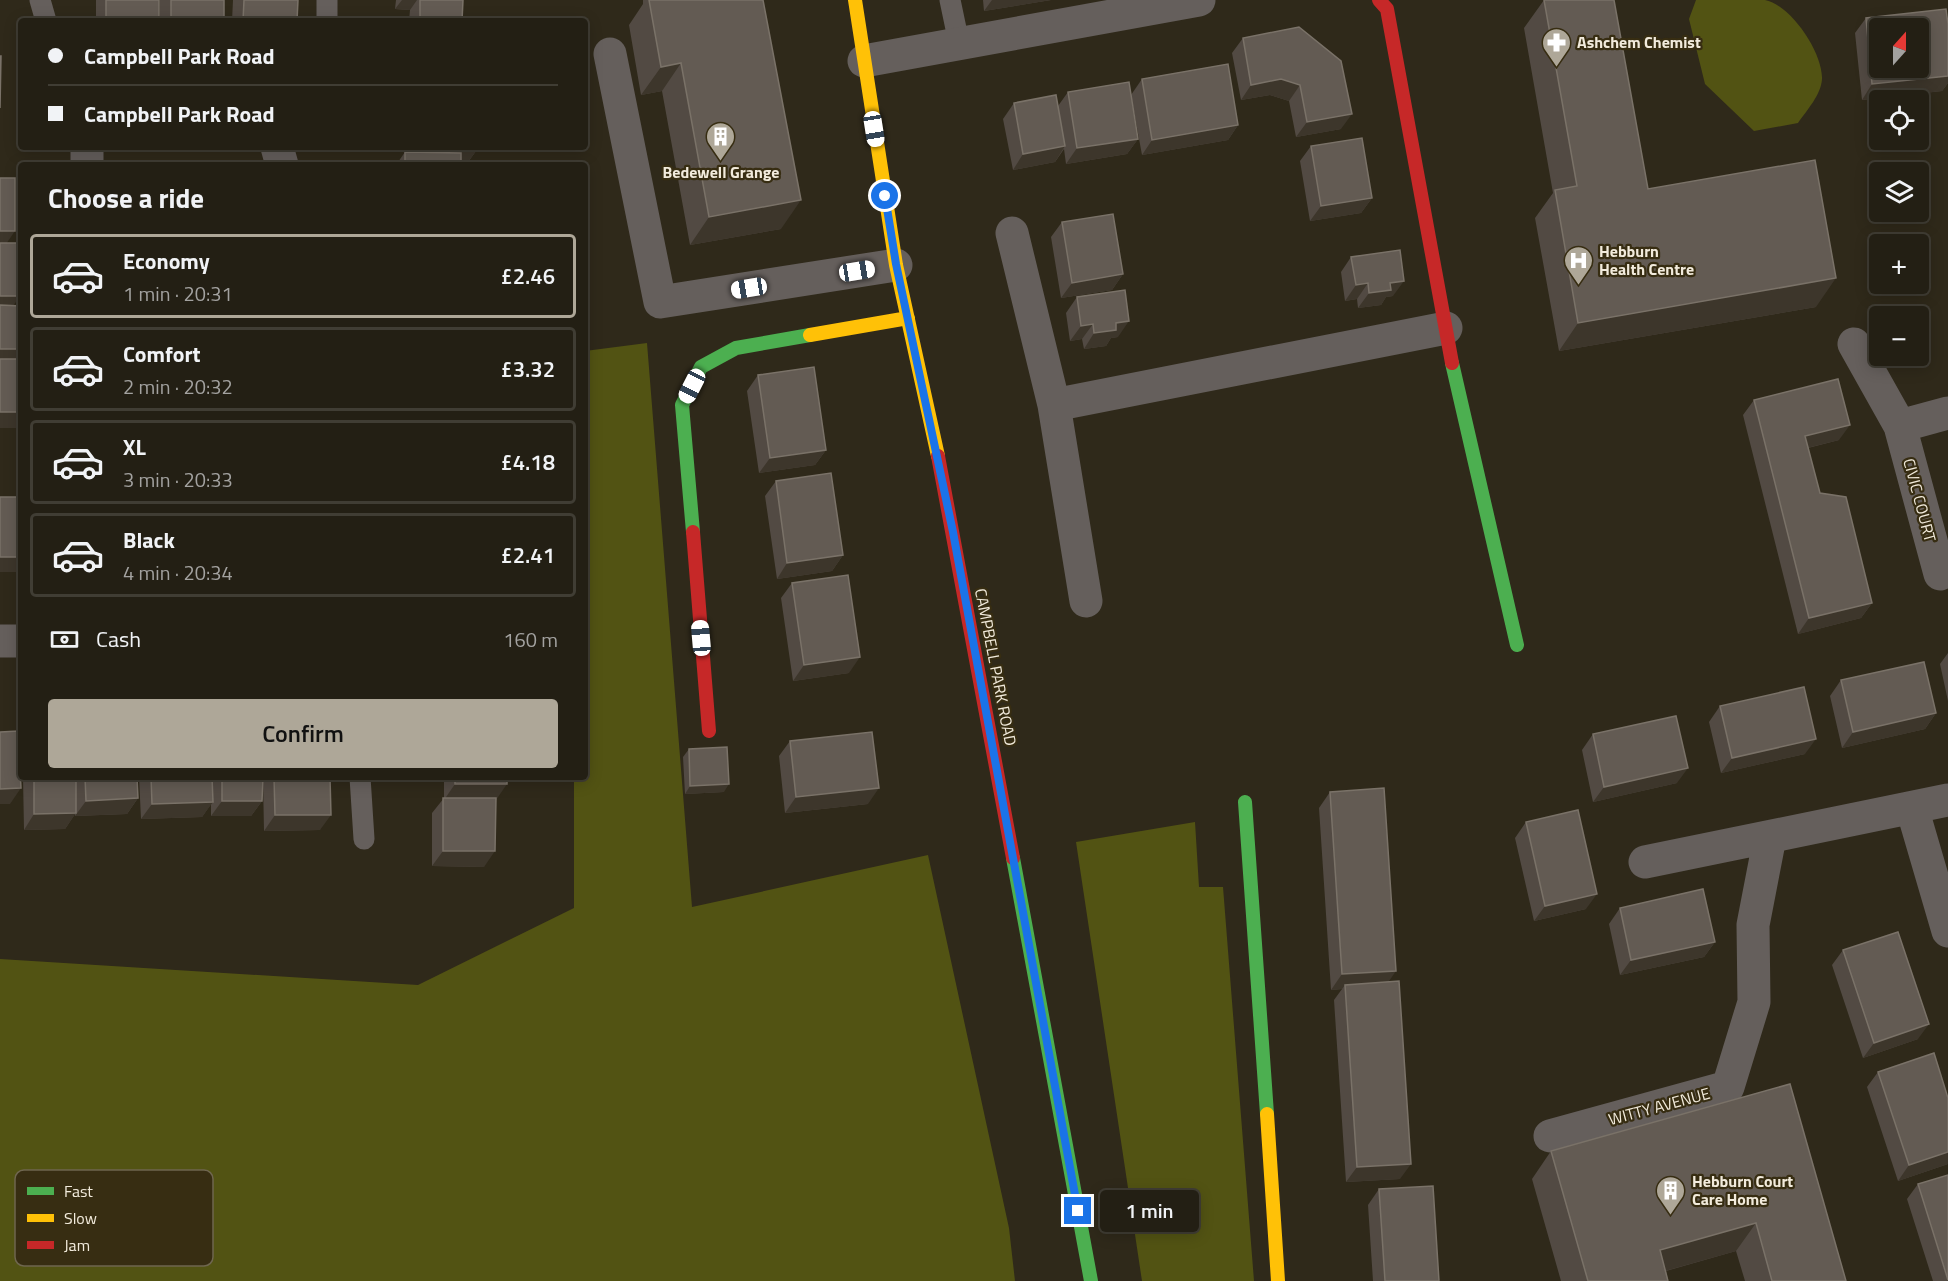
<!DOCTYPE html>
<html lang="en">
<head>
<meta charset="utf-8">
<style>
	:root { --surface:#231f14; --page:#2b271d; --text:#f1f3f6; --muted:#a3a2a0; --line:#403d34; --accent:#aea798 }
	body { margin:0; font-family:"Titillium Web",sans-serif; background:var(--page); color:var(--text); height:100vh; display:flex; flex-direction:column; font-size:22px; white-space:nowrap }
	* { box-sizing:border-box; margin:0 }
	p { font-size:20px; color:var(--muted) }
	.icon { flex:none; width:33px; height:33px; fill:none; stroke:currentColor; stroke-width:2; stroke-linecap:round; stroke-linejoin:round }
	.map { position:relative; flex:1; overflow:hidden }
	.panel { position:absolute; left:18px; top:162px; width:570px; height:618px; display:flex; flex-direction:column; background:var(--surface); border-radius:6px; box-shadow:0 3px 15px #0003,0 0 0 2px var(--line) }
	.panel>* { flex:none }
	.guide { position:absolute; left:18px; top:18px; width:570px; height:132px; border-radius:6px; box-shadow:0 3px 15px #0003,0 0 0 2px var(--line); display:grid; align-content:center; height:132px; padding:0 30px; background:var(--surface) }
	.needle { width:39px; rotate:21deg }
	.fabs { position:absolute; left:1869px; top:18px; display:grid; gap:12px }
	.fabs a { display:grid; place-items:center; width:60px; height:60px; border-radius:6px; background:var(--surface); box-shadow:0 3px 15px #0003,0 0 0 2px var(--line); font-size:30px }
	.end { position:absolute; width:27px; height:27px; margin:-14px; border:8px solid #1a73e8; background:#fff; box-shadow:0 0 0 3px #fff }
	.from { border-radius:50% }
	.bubble { position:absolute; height:42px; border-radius:6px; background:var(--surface); box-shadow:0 3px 15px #0003,0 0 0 2px var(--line); font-size:20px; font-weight:600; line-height:42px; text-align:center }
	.car { position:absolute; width:18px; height:36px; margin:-18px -9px; border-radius:8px; box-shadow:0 0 4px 2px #0007; background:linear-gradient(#fff 24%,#345 0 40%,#fff 0 76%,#345 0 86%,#fff 0) }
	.guide b { display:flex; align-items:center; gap:21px; height:57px; font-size:22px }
	.guide b+b { border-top:2px solid var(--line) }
	.guide i { width:15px; height:15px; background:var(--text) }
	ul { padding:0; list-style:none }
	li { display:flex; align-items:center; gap:18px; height:84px; margin:0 12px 9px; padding:0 18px; border:3px solid var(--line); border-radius:6px }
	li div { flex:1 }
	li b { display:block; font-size:22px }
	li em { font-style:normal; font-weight:600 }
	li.on { border-color:var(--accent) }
	li>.icon { width:54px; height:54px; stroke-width:1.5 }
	h2 { padding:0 30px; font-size:27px; line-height:72px }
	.pay { display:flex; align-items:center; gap:15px; height:66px; padding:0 30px; font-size:22px }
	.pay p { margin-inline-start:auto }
	.button { display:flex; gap:12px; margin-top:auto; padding:12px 30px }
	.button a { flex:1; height:69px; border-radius:6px; background:var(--accent); color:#111; font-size:24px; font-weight:600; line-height:69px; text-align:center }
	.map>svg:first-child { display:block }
	.green { fill:#525313 }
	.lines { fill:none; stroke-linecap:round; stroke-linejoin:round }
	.lane { stroke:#655f5c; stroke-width:21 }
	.street { stroke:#655f5c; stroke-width:33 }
	.fast { stroke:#4caf50; stroke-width:14 }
	.slow { stroke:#ffc107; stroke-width:14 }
	.jam { stroke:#c62828; stroke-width:14 }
	.wall { fill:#524a43 }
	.shaded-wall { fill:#3d362b }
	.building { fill:#635b53; stroke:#7a7268; stroke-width:1.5; fill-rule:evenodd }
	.route { stroke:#1a73e8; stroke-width:8 }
	.labels { text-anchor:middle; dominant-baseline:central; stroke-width:4.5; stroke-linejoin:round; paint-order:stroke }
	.poi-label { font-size:16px; font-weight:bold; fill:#f2ebdc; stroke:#372d12; text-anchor:start }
	.street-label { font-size:16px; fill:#f2ebdc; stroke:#372d12 }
	.key { fill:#372d12; stroke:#6f664f; stroke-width:1.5 }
	.key-label { font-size:16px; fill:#f2ebdc }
</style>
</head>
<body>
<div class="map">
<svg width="1948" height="1281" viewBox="0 0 1948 1281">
	<rect width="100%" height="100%" fill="#2f291a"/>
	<path class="green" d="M 1696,0 C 1718,0 1744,0 1765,0 C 1791,5 1823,53 1822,79 C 1821,95 1807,110 1798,123 L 1754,131 L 1705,84 L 1689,19 Z
		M 647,343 L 692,907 L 928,855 L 1009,1228 L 1015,1281 L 0,1281 L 0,959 L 418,985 L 574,908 L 574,777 L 585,777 L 585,351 Z
		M 1195,822 L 1199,887 L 1223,887 L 1254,1281 L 1142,1281 L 1076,842 Z"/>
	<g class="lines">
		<path class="lane" d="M 40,0 L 46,21
			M 950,0 L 959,43
			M 327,21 L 327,0
			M 360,777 L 364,839"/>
		<path class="street" d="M 610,54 L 660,302 L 896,265
			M 864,61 L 1199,0
			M 87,147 L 87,165
			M 277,147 L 282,165
			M 1012,233 L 1054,405 L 1086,601
			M 1854,344 L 1900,426 L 1940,574
			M 1054,405 L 1446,328
			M 1900,426 L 1948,413
			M 0,641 L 21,641
			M 1912,808 L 1948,931
			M 1645,862 L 1948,800
			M 1550,1136 L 1728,1087 L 1754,1002 L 1753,925 L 1770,837"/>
		<path class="fast" d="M 1452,363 L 1517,645
			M 693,532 L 682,405 L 701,367 L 736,348 L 810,335
			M 1245,802 L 1267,1114
			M 1013,858 L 1091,1281"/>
		<path class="slow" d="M 855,0 L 896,265 L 938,456
			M 810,335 L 908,318
			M 1267,1114 L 1278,1281"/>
		<path class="jam" d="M 1379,0 L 1387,9 L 1452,363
			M 938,456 L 1013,858
			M 693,532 L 709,731"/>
	</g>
	<path class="wall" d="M 96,0 L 159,0 L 159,21 L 96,21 Z
		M 160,0 L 224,0 L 224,21 L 160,21 Z
		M 233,0 L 298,0 L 297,21 L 232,21 Z
		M 396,0 L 463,0 L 462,21 L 409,21 L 410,10 L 395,9 Z
		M 643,0 L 763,0 L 781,229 L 690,245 L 662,91 L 641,95 L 629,25 L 643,4 Z
		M 983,0 L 1051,0 L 984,11 Z
		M 1544,0 L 1648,189 L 1816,307 L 1559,351 L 1535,218 L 1553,193 L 1524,28 Z
		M 1866,18 L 1948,24 L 1948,83 L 1942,91 L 1862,100 L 1855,33 Z
		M 1299,27 L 1341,129 L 1296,137 L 1289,101 L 1270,95 L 1241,100 L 1232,53 L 1243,38 Z
		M 1142,79 L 1238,125 L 1228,140 L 1142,155 L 1131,95 Z
		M 1068,92 L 1138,139 L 1127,154 L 1066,164 L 1064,149 L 1055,162 L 1013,170 L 1003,119 L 1014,103 L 1058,106 Z
		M 1311,146 L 1372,198 L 1361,213 L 1310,221 L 1300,161 Z
		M 414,147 L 479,147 L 468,162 L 461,162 L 461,165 L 396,165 L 405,152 L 414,152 Z
		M 1062,222 L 1123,274 L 1112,290 L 1061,298 L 1051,237 Z
		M 1351,257 L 1393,296 L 1386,297 L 1381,305 L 1358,308 L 1357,299 L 1345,301 L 1341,272 Z
		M 1077,297 L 1118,337 L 1111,338 L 1106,346 L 1084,349 L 1082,339 L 1070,341 L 1066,313 Z
		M 758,375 L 826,450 L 815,465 L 759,473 L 747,391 Z
		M 1754,400 L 1839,440 L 1808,448 L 1820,493 L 1872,603 L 1861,618 L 1798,634 L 1743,415 Z
		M 776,481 L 843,555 L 832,571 L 777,579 L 765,496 Z
		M 792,583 L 849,673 L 793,681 L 781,598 Z
		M 1948,653 L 1948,701 L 1940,664 Z
		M 1841,680 L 1936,713 L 1925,729 L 1842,748 L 1830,696 Z
		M 1720,706 L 1805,754 L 1721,773 L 1709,722 Z
		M 1593,734 L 1677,783 L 1593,802 L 1582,750 Z
		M 790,741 L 868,804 L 785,813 L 779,756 Z
		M 689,749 L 724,792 L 685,794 L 683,757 Z
		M 23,777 L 137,777 L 138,798 L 127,814 L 75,816 L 75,814 L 65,829 L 24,830 Z
		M 139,777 L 263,777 L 262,801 L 251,816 L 211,816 L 211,804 L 202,817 L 141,819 Z
		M 266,777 L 330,777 L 320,830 L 264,831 L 263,781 Z
		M 444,777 L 507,777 L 496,800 L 484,867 L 432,866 L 432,813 L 444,798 Z
		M 1330,792 L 1388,982 L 1400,1179 L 1346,1182 L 1334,1000 L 1342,989 L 1331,990 L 1319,808 Z
		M 1526,822 L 1586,909 L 1534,921 L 1515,838 Z
		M 1620,908 L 1715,942 L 1704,957 L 1620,975 L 1609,924 Z
		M 1843,950 L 1918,1039 L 1863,1058 L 1832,965 Z
		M 1878,1072 L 1948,1164 L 1898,1181 L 1867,1087 Z
		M 1790,1084 L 1846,1281 L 1745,1281 L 1736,1251 L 1666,1271 L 1668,1281 L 1561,1281 L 1532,1179 L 1551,1151 Z
		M 1918,1184 L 1948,1281 L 1933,1281 L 1907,1199 Z
		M 1379,1189 L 1439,1281 L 1373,1281 L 1368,1205 Z"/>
	<path class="shaded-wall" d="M 402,0 L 417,0 L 410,10 L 395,9 Z
		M 992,0 L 1051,0 L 984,11 Z
		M 681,63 L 662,91 L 641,95 L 661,67 Z
		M 1948,76 L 1948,83 L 1942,91 L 1862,100 L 1872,84 Z
		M 1281,79 L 1300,85 L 1289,101 L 1270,95 L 1241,100 L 1251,85 Z
		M 1352,114 L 1341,129 L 1296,137 L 1307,122 Z
		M 1238,125 L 1228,140 L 1142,155 L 1152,140 Z
		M 1138,139 L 1127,154 L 1066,164 L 1077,148 Z
		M 1065,146 L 1055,162 L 1013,170 L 1023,154 Z
		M 425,147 L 479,147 L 468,162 L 414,162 Z
		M 1372,198 L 1361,213 L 1310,221 L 1321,206 Z
		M 801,200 L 781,229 L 690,245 L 709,217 Z
		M 0,231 L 15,231 L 4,247 L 0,247 Z
		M 1123,274 L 1112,290 L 1061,298 L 1072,283 Z
		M 1836,278 L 1816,307 L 1559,351 L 1578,323 Z
		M 1404,281 L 1393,296 L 1386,297 L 1381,305 L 1358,308 L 1369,293 L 1390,283 Z
		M 1368,283 L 1357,299 L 1345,301 L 1356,285 Z
		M 0,296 L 20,296 L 9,312 L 0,312 Z
		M 1129,321 L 1118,337 L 1111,338 L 1106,346 L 1084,349 L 1094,333 L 1116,323 Z
		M 1093,324 L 1082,339 L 1070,341 L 1081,326 Z
		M 0,349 L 21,349 L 21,365 L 0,365 Z
		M 0,412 L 21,412 L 21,428 L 0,428 Z
		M 1850,425 L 1839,440 L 1795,451 L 1805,436 Z
		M 826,450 L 815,465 L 759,473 L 770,458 Z
		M 843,555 L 832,571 L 777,579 L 787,563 Z
		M 0,557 L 21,557 L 21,572 L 0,572 Z
		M 1872,603 L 1861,618 L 1798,634 L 1809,618 Z
		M 860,657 L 849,673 L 793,681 L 804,665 Z
		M 1936,713 L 1925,729 L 1842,748 L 1853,732 Z
		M 1816,739 L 1805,754 L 1721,773 L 1732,758 Z
		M 1688,768 L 1677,783 L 1593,802 L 1604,787 Z
		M 455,784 L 507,784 L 496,800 L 444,800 Z
		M 729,784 L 724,792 L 685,794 L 690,786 Z
		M 21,788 L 10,804 L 0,804 L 0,789 Z
		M 879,788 L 868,804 L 785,813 L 796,797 Z
		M 138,798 L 127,814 L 75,816 L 86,801 Z
		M 222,801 L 262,801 L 251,816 L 211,816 Z
		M 213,802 L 202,817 L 141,819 L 152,804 Z
		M 76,813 L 65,829 L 24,830 L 34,814 Z
		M 275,815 L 331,815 L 320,830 L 264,831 Z
		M 443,851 L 495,851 L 484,867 L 432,866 Z
		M 1597,894 L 1586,909 L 1534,921 L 1545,906 Z
		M 1715,942 L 1704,957 L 1620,975 L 1631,960 Z
		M 1396,971 L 1385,987 L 1345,985 L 1342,989 L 1331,990 L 1342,974 Z
		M 1929,1024 L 1918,1039 L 1863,1058 L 1874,1043 Z
		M 1948,1152 L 1948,1164 L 1898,1181 L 1909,1165 Z
		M 1411,1164 L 1400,1179 L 1346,1182 L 1357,1167 Z
		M 1756,1223 L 1736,1251 L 1640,1278 L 1660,1250 Z"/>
	<path class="building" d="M 106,0 L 159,0 L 159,21 L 106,21 Z
		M 171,0 L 224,0 L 224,21 L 171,21 Z
		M 244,0 L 298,0 L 297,21 L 243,21 Z
		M 420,0 L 463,0 L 462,21 L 420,21 Z
		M 649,0 L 763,0 L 801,200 L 709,217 L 681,63 L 661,67 Z
		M 1544,0 L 1614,0 L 1648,189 L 1815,160 L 1836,278 L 1578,323 L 1555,190 L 1577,186 Z
		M 1946,9 L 1948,24 L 1948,76 L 1872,84 L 1866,18 ZM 1880,28 L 1918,28 L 1918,68 L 1880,68 Z
		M 1299,27 L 1341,61 L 1352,114 L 1307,122 L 1300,85 L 1281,79 L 1251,85 L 1243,38 Z
		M 0,56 L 1,56 L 0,108 Z
		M 1228,64 L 1238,125 L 1152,140 L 1142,79 Z
		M 1129,82 L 1138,139 L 1077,148 L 1068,92 Z
		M 1056,95 L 1065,146 L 1023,154 L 1014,103 Z
		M 1362,138 L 1372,198 L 1321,206 L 1311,146 Z
		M 405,152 L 461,153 L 461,165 L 405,165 Z
		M 0,178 L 15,178 L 15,231 L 0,231 Z
		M 1113,214 L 1123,274 L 1072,283 L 1062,222 Z
		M 0,243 L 20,243 L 20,296 L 0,296 Z
		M 1400,250 L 1404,281 L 1390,283 L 1391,290 L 1369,293 L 1368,283 L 1356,285 L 1351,257 Z
		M 1125,290 L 1129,321 L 1116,323 L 1116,330 L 1094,333 L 1093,324 L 1081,326 L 1077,297 Z
		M 0,305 L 21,306 L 21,349 L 0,349 Z
		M 0,359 L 21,359 L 21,412 L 0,412 Z
		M 814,367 L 826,450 L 770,458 L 758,375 Z
		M 1838,379 L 1850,425 L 1805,436 L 1820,493 L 1846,497 L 1872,603 L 1809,618 L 1754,400 Z
		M 831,473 L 843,555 L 787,563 L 776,481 Z
		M 0,497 L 21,497 L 21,557 L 0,557 Z
		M 848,575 L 860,657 L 804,665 L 792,583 Z
		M 1924,662 L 1936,713 L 1853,732 L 1841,680 Z
		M 1804,687 L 1816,739 L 1732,758 L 1720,706 Z
		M 1676,716 L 1688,768 L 1604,787 L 1593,734 Z
		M 18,731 L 21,788 L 0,789 L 0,732 Z
		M 872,732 L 879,788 L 796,797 L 790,741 Z
		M 727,747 L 729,784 L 690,786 L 689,749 Z
		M 34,777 L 76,777 L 76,813 L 34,814 Z
		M 85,777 L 137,777 L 138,798 L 86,801 Z
		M 151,777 L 212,777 L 213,802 L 152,804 Z
		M 222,777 L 263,777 L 262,801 L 222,801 Z
		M 274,777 L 330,777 L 331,815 L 275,815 Z
		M 455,777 L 507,777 L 507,784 L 455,784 Z
		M 1384,788 L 1396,971 L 1342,974 L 1330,792 Z
		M 443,798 L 496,798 L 495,851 L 443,851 Z
		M 1578,810 L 1597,894 L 1545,906 L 1526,822 Z
		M 1703,889 L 1715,942 L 1631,960 L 1620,908 Z
		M 1898,932 L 1929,1024 L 1874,1043 L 1843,950 Z
		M 1399,981 L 1411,1164 L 1357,1167 L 1345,985 Z
		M 1934,1053 L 1948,1098 L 1948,1152 L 1909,1165 L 1878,1072 Z
		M 1790,1084 L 1846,1281 L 1772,1281 L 1756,1223 L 1660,1250 L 1668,1281 L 1588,1281 L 1551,1151 Z
		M 1948,1175 L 1948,1280 L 1918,1184 Z
		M 1433,1186 L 1439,1281 L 1385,1281 L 1379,1189 Z"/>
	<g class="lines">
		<path class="route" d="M 885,196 L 896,264 L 953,532 L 1078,1211"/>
	</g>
	<defs>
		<symbol id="pharmacy-pin" viewBox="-11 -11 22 30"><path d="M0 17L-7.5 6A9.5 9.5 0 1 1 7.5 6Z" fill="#aea798" stroke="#372d12"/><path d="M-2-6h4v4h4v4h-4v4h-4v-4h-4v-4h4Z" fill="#fff"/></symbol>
		<symbol id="building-pin" viewBox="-11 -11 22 30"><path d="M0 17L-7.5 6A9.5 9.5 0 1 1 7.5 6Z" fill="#aea798" stroke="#372d12"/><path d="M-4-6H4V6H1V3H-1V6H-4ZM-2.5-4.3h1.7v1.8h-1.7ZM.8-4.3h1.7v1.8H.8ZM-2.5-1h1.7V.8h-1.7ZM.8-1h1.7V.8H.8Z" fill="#fff"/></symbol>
		<symbol id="hospital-pin" viewBox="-11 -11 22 30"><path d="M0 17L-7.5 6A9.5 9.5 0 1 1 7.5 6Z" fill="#aea798" stroke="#372d12"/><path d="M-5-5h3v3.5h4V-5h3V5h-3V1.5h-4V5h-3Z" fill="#fff"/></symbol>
	</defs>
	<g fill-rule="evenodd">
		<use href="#pharmacy-pin" x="1540" y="26" width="33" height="45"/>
		<use href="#building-pin" x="704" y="120" width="33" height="45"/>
		<use href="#hospital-pin" x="1562" y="244" width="33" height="45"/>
		<use href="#building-pin" x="1654" y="1174" width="33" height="45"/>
	</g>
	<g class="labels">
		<g class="poi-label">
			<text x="1577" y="42">Ashchem Chemist</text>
			<text x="721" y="172" text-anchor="middle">Bedewell Grange</text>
			<text x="1599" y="251">Hebburn<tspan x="1599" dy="18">Health Centre</tspan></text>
			<text x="1692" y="1181">Hebburn Court<tspan x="1692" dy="18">Care Home</tspan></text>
		</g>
		<g class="street-label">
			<text transform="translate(1920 500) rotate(75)">CIVIC COURT</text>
			<text transform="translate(996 667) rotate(79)">CAMPBELL PARK ROAD</text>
			<text transform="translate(1659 1106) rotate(-15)">WITTY AVENUE</text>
		</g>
	</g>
	<rect x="15" y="1170" width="198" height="96" rx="9" class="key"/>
	<rect x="27" y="1187" width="27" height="8" fill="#4caf50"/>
	<rect x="27" y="1214" width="27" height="8" fill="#ffc107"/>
	<rect x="27" y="1241" width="27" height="8" fill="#c62828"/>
	<g class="key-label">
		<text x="64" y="1197">Fast</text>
		<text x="64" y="1224">Slow</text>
		<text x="64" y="1251">Jam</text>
	</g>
</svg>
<div class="fabs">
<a><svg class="needle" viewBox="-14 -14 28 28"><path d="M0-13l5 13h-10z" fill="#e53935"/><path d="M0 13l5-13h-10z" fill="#a3a2a0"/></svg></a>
<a><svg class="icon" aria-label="locate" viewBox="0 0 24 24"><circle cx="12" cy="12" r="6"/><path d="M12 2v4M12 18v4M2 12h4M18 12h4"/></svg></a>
<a><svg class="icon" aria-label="layers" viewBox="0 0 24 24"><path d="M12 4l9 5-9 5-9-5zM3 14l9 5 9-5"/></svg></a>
<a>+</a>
<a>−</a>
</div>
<i class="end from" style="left:885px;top:196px"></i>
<i class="end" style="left:1078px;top:1211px"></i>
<div class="bubble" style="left:1100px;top:1190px;width:99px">1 min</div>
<i class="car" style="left:874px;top:129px;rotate:171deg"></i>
<i class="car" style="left:857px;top:271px;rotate:81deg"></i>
<i class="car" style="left:749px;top:288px;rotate:261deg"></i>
<i class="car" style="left:692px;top:386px;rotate:207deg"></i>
<i class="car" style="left:701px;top:638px;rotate:355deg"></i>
<div class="guide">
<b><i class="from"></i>Campbell Park Road</b>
<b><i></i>Campbell Park Road</b>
</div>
<section class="panel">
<h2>Choose a ride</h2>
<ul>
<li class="on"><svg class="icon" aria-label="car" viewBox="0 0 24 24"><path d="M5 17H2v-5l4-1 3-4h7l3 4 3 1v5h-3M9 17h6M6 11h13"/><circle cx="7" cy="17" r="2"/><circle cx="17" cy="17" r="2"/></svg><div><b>Economy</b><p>1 min · 20:31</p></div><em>£2.46</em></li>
<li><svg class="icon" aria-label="car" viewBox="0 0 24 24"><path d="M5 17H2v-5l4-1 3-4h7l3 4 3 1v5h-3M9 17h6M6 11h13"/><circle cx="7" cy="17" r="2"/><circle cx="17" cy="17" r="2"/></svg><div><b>Comfort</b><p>2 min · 20:32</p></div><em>£3.32</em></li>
<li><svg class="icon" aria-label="car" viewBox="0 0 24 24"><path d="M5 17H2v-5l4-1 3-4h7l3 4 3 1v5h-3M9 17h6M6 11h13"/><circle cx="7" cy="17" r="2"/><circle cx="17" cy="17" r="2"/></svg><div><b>XL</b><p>3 min · 20:33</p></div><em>£4.18</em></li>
<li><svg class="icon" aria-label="car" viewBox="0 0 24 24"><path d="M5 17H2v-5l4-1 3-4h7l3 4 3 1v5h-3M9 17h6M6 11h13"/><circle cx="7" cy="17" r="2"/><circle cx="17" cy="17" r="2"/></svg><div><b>Black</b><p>4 min · 20:34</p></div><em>£2.41</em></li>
</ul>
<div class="pay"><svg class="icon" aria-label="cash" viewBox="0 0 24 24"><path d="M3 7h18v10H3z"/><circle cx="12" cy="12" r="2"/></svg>Cash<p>160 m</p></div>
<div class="button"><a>Confirm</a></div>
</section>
</div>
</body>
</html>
